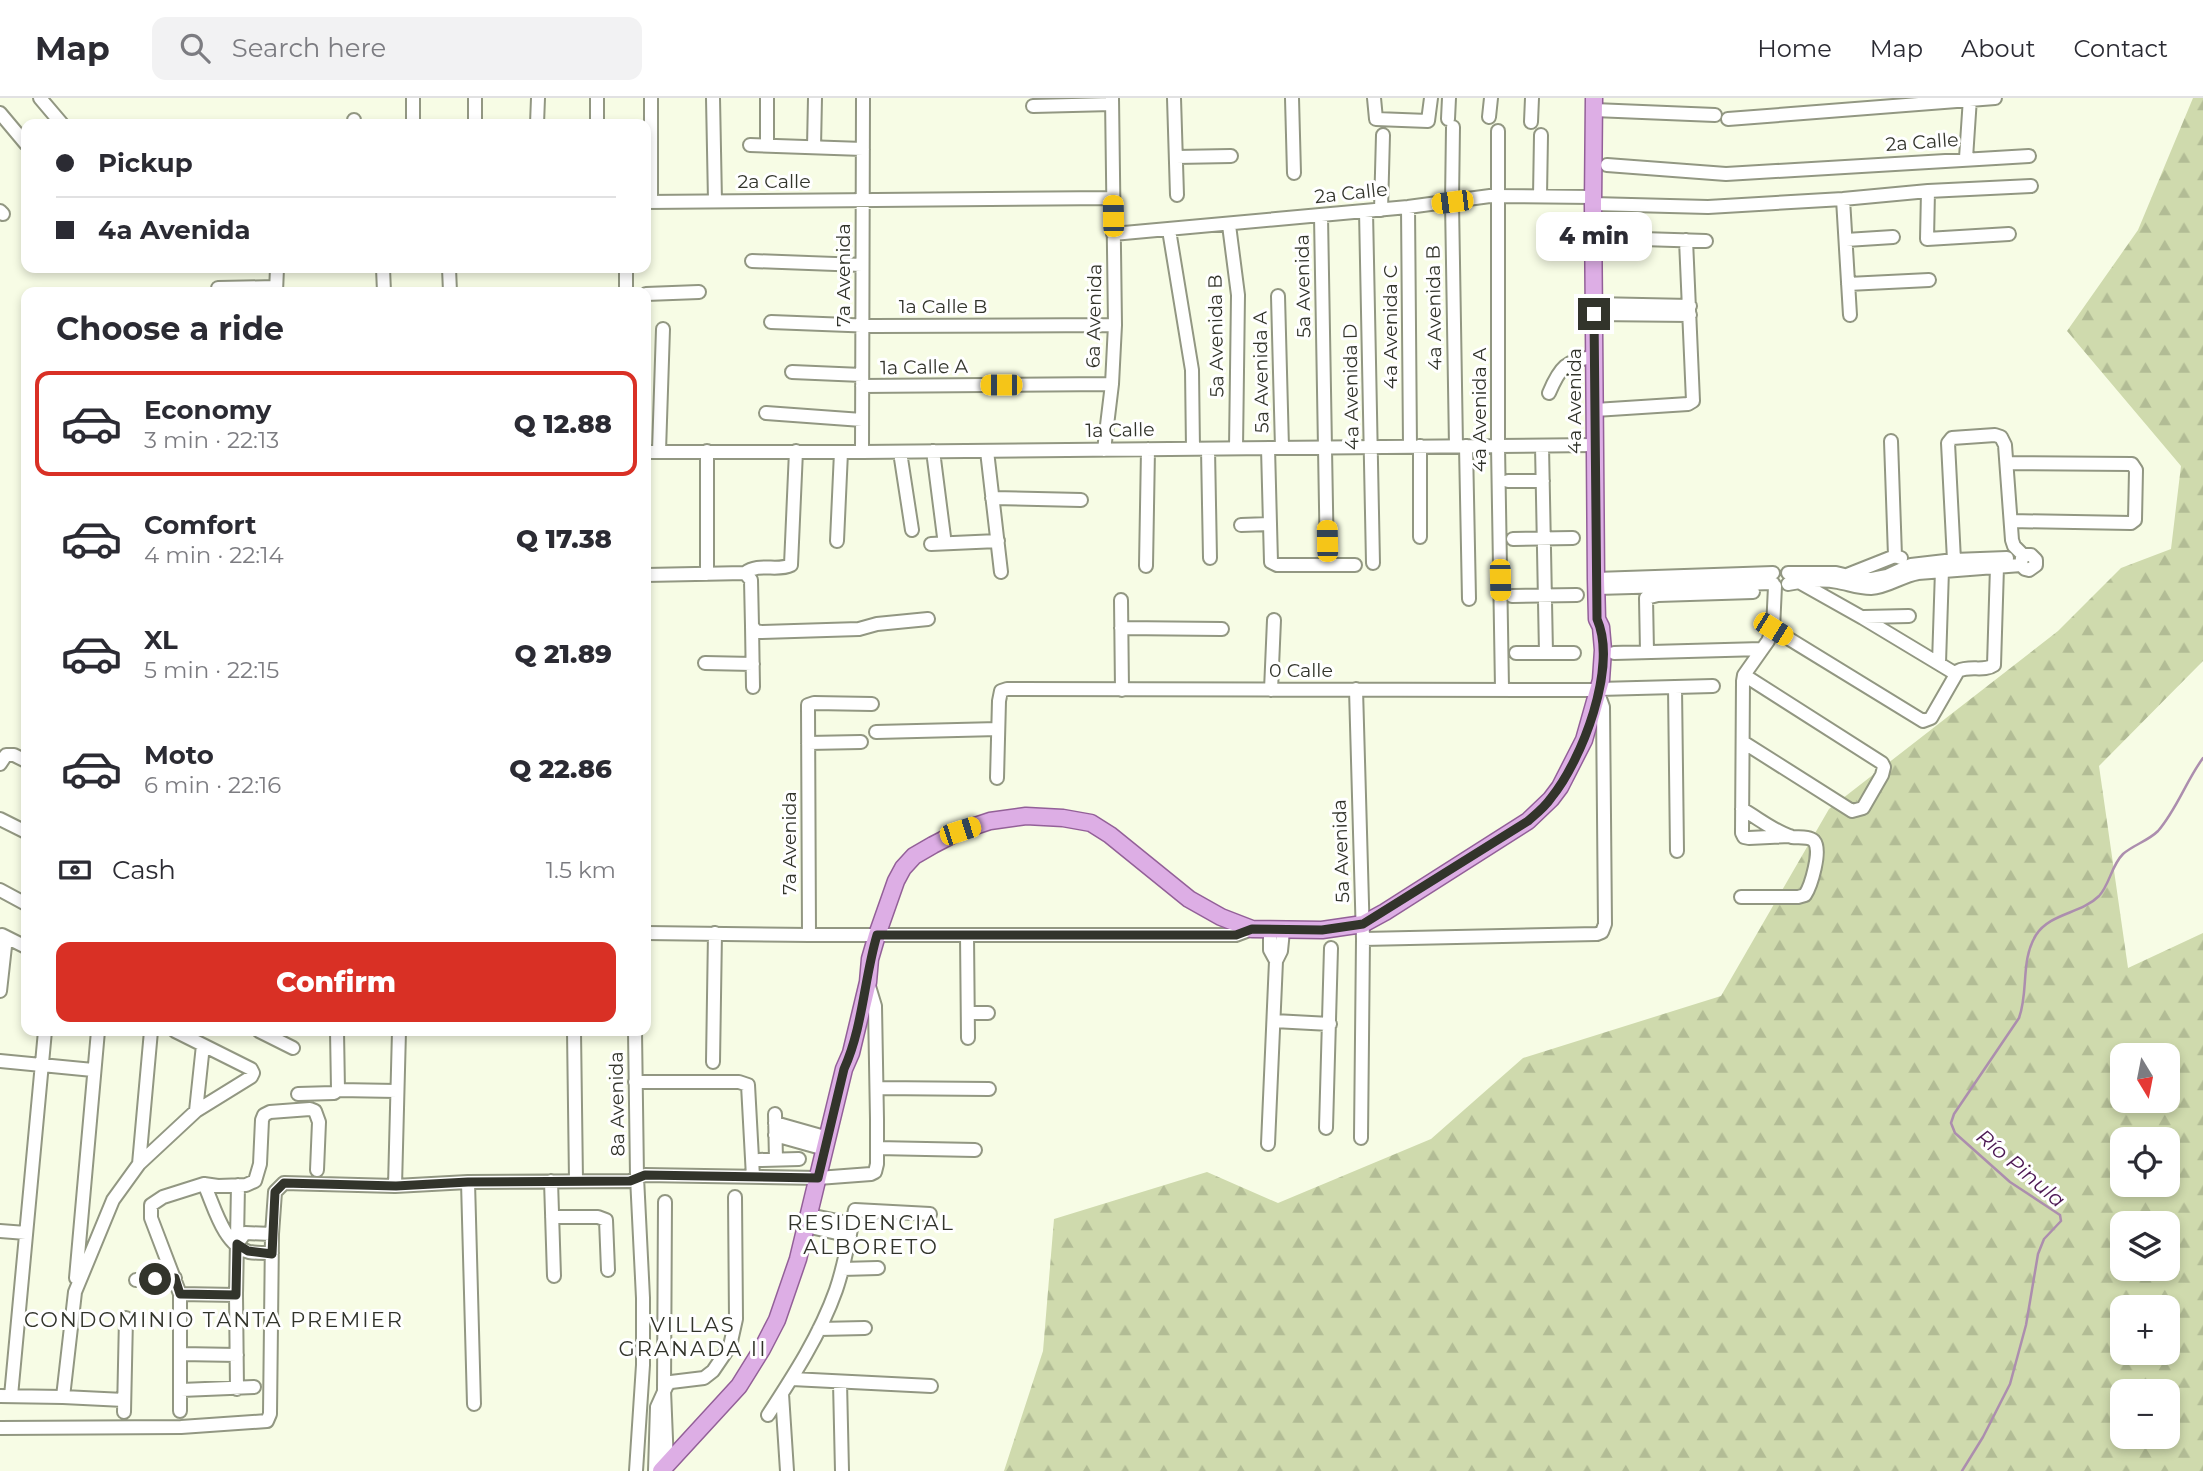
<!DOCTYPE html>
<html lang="en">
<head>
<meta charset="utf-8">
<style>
	:root { --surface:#fff; --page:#f2f2f3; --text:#2b2b33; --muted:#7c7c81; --line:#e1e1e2; --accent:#d93025 }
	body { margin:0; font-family:Montserrat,sans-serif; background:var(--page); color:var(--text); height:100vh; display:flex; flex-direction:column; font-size:26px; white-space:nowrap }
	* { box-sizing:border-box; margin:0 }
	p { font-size:23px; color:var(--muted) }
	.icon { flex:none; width:38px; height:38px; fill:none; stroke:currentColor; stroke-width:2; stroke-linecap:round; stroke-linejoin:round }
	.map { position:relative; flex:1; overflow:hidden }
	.side { position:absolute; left:21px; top:189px; width:630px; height:749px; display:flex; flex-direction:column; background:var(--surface); border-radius:14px; box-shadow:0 4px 10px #0003 }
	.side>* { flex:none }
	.hud { position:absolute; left:21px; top:21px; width:630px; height:154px; border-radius:14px; box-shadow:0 4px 10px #0003; display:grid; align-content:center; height:154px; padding:0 35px; background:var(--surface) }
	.needle { width:46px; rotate:170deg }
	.controls { position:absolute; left:2110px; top:945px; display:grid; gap:14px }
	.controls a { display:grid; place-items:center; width:70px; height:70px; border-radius:14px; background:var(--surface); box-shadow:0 4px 10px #0003; font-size:35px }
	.end { position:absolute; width:32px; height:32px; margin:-16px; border:9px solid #32342b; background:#fff; box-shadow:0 0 0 4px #fff }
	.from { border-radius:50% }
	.bubble { position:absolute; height:49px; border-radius:14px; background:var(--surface); box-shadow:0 4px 10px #0003; font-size:23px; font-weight:800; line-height:49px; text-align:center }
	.car { position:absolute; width:21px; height:42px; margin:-21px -10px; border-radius:9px; box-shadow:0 0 5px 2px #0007; background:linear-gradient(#f5c518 24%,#345 0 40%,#f5c518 0 76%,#345 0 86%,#f5c518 0) }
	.hud b { display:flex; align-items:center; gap:24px; height:66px; font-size:26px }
	.hud b+b { border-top:2px solid var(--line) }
	.hud i { width:18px; height:18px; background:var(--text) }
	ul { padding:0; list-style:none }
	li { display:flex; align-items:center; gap:21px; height:105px; margin:0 14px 10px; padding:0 21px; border:4px solid transparent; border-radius:14px }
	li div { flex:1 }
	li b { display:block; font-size:26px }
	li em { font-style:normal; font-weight:800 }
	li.active { border-color:var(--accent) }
	li>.icon { width:63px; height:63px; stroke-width:1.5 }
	h2 { padding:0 35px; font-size:32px; line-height:84px }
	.pay { display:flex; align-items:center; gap:18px; height:77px; padding:0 35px; font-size:26px }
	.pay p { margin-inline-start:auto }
	.action { display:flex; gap:14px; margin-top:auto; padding:14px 35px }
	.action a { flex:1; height:80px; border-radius:14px; background:var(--accent); color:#fff; font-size:28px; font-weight:800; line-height:80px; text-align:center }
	header { display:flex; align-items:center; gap:42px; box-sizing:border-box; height:98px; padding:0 35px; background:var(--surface); border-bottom:2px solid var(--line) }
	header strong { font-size:33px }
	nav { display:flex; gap:38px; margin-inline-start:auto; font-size:24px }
	.search { width:490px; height:63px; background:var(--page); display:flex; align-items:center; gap:18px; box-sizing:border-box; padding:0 24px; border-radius:14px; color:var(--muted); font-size:26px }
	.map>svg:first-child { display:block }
	.forest { fill:url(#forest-firs); fill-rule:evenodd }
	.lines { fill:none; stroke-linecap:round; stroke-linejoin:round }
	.stream { stroke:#ac8eae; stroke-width:2.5 }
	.minor-casing { stroke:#929782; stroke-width:16 }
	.major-casing { stroke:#936098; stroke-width:19 }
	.minor { stroke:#fff; stroke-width:12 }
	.major { stroke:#ddaee5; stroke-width:16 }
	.route { stroke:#32342b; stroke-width:9 }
	.labels { text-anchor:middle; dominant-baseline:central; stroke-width:6; stroke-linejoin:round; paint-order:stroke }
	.street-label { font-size:19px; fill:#32342b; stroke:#fff }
	.water-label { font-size:21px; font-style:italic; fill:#4c1853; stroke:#fff }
	.neighbourhood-label { font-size:21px; letter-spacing:2px; fill:#32342b; stroke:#fff }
</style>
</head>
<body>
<header>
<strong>Map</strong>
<div class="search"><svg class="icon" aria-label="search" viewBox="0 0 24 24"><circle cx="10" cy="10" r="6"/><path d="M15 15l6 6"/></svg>Search here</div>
<nav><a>Home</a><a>Map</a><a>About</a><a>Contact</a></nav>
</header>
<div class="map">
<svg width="2203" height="1373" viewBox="0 0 2203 1373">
	<defs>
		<pattern id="forest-firs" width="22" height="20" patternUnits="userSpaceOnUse" patternTransform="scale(1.75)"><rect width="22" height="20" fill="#cfdaad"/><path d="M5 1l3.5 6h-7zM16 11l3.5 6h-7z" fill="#b2bc95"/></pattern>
	</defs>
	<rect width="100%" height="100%" fill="#f7fce5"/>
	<path class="forest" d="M 2193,0 L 2203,0 L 2203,563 L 2099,668 L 2128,870 L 2203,835 L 2203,1373 L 1004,1373 L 1043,1253 L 1054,1121 L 1207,1074 L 1278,1105 L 1431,1041 L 1523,960 L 1721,898 L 1829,711 L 2058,533 L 2121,470 L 2171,451 L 2181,368 L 2067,233 L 2138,132 ZM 2123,957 L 2168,957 L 2168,1003 L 2123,1003 ZM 2123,1041 L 2168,1041 L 2168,1087 L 2123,1087 ZM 2123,1125 L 2168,1125 L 2168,1171 L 2123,1171 ZM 2123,1209 L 2168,1209 L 2168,1255 L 2123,1255 ZM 2123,1293 L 2168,1293 L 2168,1339 L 2123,1339 Z"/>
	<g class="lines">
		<path class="stream" d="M 1962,1373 L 1983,1339 L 2010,1286 L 2026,1227 L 2038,1156 L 2044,1141 L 2061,1123 L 2060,1117 L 2010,1084 L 1955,1035 L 1951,1025 L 1954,1016 L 2019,920 C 2029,893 2020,863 2036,837 C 2050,815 2081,816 2099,798 C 2110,786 2111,768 2123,756 C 2133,747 2148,743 2158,733 C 2177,711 2186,683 2203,660"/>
		<defs>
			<path id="minor" d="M 40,0 L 62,26
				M 413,0 L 413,26
				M 651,0 L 651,103
				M 713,0 L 715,103
				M 767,0 L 767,47
				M 1174,0 L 1177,97
				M 1292,0 L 1294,75
				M 1374,0 L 1376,21 L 1428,23 L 1431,0
				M 1033,8 L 1112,6
				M 1594,12 L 1715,17
				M 0,15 L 26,46
				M 1489,19 L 1491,0
				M 1448,21 L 1449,0
				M 1728,21 L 1995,0
				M 354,22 L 354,26
				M 1531,24 L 1532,0
				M 475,26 L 475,0
				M 537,26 L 538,0
				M 597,26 L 597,0
				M 1453,29 L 1452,104 L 1456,348
				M 1498,33 L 1498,348 L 1502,590
				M 750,47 L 863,51
				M 814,49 L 815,0
				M 1176,59 L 1231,58
				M 1966,60 L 1970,0
				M 1607,67 L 1726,76 L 2029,58
				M 1928,93 L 1927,141 L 2009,136
				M 1540,98 L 1541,37
				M 1843,101 L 1850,217
				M 646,104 L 1113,100
				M 1593,106 L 1708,109 L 1843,101 L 1928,93 L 2031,88
				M 1408,109 L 1410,348
				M 1381,112 L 1383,37
				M 0,113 L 3,116
				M 1366,113 L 1373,465
				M 1321,118 L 1327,466
				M 1229,127 L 1238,197 L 1236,350
				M 1169,132 L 1192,272 L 1193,351
				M 1113,136 L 1408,109 L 1490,98 L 1593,99
				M 1610,140 L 1706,143
				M 1846,142 L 1893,139
				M 752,163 L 862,167
				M 383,170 L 384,194
				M 449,170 L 450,194
				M 626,170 L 626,194
				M 1848,186 L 1929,182
				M 218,190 L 276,189
				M 276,194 L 277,170
				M 646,196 L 699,194
				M 1278,198 L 1282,350
				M 1594,206 L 1690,208
				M 1594,216 L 1690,217
				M 771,224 L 874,228 L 1115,227
				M 792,274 L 862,277
				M 862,288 L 1112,286
				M 1549,295 C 1560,269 1566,262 1594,259
				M 1595,312 L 1688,306 L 1693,303 L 1686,142
				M 766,315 L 862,322
				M 1891,343 L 1895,458
				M 1466,348 L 1469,501
				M 1542,348 L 1546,555
				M 1268,350 L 1271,464 L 1277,467 L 1355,467
				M 1208,351 L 1210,460
				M 1104,352 L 1112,286 L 1115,227 L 1112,0
				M 659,353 L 663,231
				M 707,353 L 707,476
				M 933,353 L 944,439
				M 987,353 L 1001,474
				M 646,354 L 862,354 L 1595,347
				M 862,354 L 863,0
				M 900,354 L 912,432
				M 2007,365 L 2132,366 L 2136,372 L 2135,422 L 2131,425 L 2011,423
				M 1508,383 L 1543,383
				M 992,400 L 1081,402
				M 1241,427 L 1270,426
				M 1420,439 L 1420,348
				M 1513,441 L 1573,440
				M 837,443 L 841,354
				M 931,446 L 998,443
				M 1954,462 L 1948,345 L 1952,340 L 1995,337 L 2001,339 L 2005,347 L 2012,442 L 2014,448 L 2024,458
				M 1146,468 L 1148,351
				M 745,475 C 759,464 777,474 791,467 L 796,353
				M 1788,475 L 1836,475 L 1857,480 L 1872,481 L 1887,478 L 1911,467 L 1954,462 L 2007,460
				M 646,477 L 745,475 L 751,482 L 752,528 L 756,533 L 761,534 L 859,531 L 877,526 L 928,521
				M 1847,477 L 1895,458 L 1901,460
				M 1596,481 L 1773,475
				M 1799,484 L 1863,520 L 1956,576
				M 1788,486 C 1804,483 1822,481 1838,484 C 1849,486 1859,490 1871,490 C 1888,489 1901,478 1918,475 L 2021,467 L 2025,471 L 2029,472 L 2036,467 L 2036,462 L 2031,457 L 2026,457 L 2022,460 L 2021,467
				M 1775,488 L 1773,531 L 1768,543 L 1744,577 L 1743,583 L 1742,735 L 1744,739 L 1749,740 L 1790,738
				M 1597,490 L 1773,485
				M 1512,498 L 1577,497
				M 1121,502 L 1122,592
				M 1864,519 L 1909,518
				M 752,528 L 753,589
				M 1121,530 L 1222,531
				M 1773,531 L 1923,623 L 1931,620 L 1958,573 C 1970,567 1984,574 1994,567 L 1997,469
				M 1647,554 L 1646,500 L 1658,497 L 1753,494
				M 1516,555 L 1574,555
				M 1614,555 L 1762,551
				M 705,565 L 753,566
				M 1939,565 L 1942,472
				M 1675,589 L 1677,753
				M 1356,591 L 1363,841 L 1361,1040
				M 1599,591 L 1713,588
				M 1271,592 L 1274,522
				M 876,634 L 998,631
				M 1743,644 L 1852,713 L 1863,710 L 1882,677 L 1884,669 L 1882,665 L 1744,577
				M 808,645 L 861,644
				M 0,666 L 6,657 L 14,657 L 26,663
				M 997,680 L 999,603 L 1001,593 L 1007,591 L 1594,592
				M 0,721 L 26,734
				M 0,792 L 26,806
				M 1741,799 L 1798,799 L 1805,797 C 1811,788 1822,752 1814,743 C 1809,738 1798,740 1792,739 C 1775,734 1758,720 1742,711
				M 1270,832 L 1270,852 L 1276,863
				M 646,835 L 809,837 L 1236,837 L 1252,831
				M 2,837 L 26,849
				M 809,837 L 808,607 L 814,605 L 872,606
				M 967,837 L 968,940
				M 1363,841 L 1597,836 L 1602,834 L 1605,826 L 1603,609 L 1598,595
				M 0,893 L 6,839
				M 968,915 L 988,915
				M 1274,923 L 1330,926
				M 259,933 L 293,950
				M 337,933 L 338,992
				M 574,933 L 576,1083
				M 635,933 L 637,1079 L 643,1200 L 643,1267 L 636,1373
				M 0,963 L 93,972
				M 713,964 L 715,835
				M 635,984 L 739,984 L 748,987 L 753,1079
				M 877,990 L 989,991
				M 298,996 L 334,995 L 338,992 L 397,993
				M 196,1013 L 203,947
				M 775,1016 L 776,1062
				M 775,1025 L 828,1040
				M 1326,1030 L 1331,850
				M 775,1037 L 825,1051
				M 1268,1046 L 1276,863 L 1281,853 L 1283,833
				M 877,1050 L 975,1052
				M 759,1062 L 799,1061
				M 139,1066 L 151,933
				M 551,1083 L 554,1178
				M 468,1084 L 474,1306
				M 204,1086 C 214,1107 223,1147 249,1154 C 256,1155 265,1155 272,1155
				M 395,1088 L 399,933
				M 665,1104 L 664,1292 L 667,1366
				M 809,1117 L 852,1126
				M 552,1119 L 598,1119 L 606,1122 L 608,1172
				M 806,1128 L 850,1138
				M 0,1133 L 26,1135
				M 237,1146 L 245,1135 L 272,1136
				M 842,1171 L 878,1170
				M 76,1180 L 98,933
				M 136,1182 L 175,1180
				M 180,1196 L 236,1197
				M 819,1231 L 865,1230
				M 181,1256 L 237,1257
				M 792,1281 L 931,1288
				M 840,1284 L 842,1373
				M 237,1291 L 236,1197 L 238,1087
				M 181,1292 L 254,1289
				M 782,1296 L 787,1373
				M 0,1298 L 63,1299 L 124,1302
				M 11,1298 L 45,933
				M 63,1299 L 75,1194 L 113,1102 L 139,1066 L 196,1013 L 251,979 L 253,975 L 251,971 L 175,933
				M 180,1313 L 180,1196 L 151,1120 L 151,1107 L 163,1099 L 204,1086 L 218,1088 L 246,1087 L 255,1083 L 260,1066 L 262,1022 L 264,1017 L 270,1014 L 310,1011 L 315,1013 L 319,1024 L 317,1072
				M 124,1314 L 126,1220
				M 768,1317 C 794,1277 820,1237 836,1192 C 845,1166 849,1139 855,1112 L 930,1116
				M 0,1330 L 181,1329 L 267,1323 L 270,1316 L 272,1136 L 275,1094 L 284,1085 L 395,1088 L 468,1084 L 630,1083 L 645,1077 L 818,1080 L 871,1076 L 875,1074 L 877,1066 L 877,1021 L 875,908 L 868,885
				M 655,1373 L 657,1309 L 667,1287 L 671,1284 L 704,1280 L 713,1273 L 730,1248 L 736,1221 L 735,1099"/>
			<path id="major" d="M 661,1373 L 739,1288 L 762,1251 L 777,1222 L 798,1161 L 844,971 L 851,955 L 868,884 L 870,861 L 877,837 L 896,783 L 903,770 L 914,758 L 933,747 L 960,733 L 990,723 L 1026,718 L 1063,720 L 1091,725 L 1110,737 L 1189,801 L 1221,819 L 1252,831 L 1322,832 L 1363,826 L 1385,814 L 1528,723 L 1551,701 L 1560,689 L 1584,642 L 1601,582 L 1603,552 L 1601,529 L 1597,521 L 1596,481 L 1593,106 L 1594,0"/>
		</defs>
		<use href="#minor" class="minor-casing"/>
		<use href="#major" class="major-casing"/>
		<use href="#minor" class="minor"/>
		<use href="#major" class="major"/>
	</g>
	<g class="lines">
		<path class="route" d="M 155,1181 L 175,1180 L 180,1196 L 236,1197 L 237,1146 L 248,1153 L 272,1156 L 275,1094 L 284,1085 L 396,1088 L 468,1084 L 630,1083 L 645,1077 L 818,1080 L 844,971 C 863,929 864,881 877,837 L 1236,837 L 1252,831 L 1322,832 L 1363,826 L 1528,723 C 1536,716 1545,709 1551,700 C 1582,662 1618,569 1597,521 L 1594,216"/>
	</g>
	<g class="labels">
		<g class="street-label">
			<text transform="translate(1922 44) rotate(-4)">2a Calle</text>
			<text x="774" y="83">2a Calle</text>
			<text transform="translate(1351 95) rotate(-6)">2a Calle</text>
			<text transform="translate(843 177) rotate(-90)">7a Avenida</text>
			<text transform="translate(1303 188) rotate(-91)">5a Avenida</text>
			<text x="943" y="208">1a Calle B</text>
			<text transform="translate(1434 210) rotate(-91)">4a Avenida B</text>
			<text transform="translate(1094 218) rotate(-89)">6a Avenida</text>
			<text transform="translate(1390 229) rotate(-90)">4a Avenida C</text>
			<text transform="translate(1216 238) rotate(-91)">5a Avenida B</text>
			<text transform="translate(924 269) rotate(-1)">1a Calle A</text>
			<text transform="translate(1261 274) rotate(-91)">5a Avenida A</text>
			<text transform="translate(1351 289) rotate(-91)">4a Avenida D</text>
			<text transform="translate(1574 303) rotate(-90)">4a Avenida</text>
			<text transform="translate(1479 312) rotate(-90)">4a Avenida A</text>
			<text transform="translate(1120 332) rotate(-1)">1a Calle</text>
			<text x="1301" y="572">0 Calle</text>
			<text transform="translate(789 745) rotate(-90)">7a Avenida</text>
			<text transform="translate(1341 753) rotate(-92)">5a Avenida</text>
			<text transform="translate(617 1006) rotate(-91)">8a Avenida</text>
		</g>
		<g class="water-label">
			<text transform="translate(2021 1070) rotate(40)">Río Pinula</text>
		</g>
		<g class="neighbourhood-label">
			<text x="871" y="1124">RESIDENCIAL<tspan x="871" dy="24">ALBORETO</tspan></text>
			<text x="214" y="1221">CONDOMINIO TANTA PREMIER</text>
			<text x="693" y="1226">VILLAS<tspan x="693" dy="24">GRANADA II</tspan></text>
		</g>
	</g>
</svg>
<div class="controls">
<a><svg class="needle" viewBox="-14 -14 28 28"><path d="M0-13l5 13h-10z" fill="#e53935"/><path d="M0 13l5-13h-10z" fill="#7c7c81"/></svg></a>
<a><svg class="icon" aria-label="locate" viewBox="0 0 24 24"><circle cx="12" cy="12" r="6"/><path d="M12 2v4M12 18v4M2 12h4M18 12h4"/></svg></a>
<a><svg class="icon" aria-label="layers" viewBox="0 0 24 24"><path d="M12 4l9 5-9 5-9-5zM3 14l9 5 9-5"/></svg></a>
<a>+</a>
<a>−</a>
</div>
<i class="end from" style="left:155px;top:1181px"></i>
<i class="end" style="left:1594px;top:216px"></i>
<div class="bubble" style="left:1536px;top:114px;width:116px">4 min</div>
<i class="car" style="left:1452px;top:104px;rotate:263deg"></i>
<i class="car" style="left:1113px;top:118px;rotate:359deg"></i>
<i class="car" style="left:1001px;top:287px;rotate:270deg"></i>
<i class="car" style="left:1327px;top:443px;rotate:359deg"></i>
<i class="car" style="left:1500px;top:482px;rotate:179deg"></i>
<i class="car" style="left:1773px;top:531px;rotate:122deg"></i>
<i class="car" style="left:960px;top:733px;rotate:72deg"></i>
<div class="hud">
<b><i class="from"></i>Pickup</b>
<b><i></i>4a Avenida</b>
</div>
<section class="side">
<h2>Choose a ride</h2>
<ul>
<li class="active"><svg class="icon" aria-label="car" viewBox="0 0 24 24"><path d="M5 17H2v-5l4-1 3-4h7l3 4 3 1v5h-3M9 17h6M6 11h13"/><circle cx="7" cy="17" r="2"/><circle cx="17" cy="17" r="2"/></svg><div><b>Economy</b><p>3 min · 22:13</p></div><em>Q 12.88</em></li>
<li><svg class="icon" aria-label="car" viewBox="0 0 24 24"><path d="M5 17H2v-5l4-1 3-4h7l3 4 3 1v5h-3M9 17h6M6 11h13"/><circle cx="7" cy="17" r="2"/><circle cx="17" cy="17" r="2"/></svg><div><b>Comfort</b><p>4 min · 22:14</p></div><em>Q 17.38</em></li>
<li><svg class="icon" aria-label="car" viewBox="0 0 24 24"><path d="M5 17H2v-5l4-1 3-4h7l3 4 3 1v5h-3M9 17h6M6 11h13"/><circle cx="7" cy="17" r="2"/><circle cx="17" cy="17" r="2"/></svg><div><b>XL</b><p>5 min · 22:15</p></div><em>Q 21.89</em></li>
<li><svg class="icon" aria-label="car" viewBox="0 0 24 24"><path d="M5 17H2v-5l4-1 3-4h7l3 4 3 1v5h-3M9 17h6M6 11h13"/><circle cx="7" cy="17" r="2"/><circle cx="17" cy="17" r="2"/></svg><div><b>Moto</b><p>6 min · 22:16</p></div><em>Q 22.86</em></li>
</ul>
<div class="pay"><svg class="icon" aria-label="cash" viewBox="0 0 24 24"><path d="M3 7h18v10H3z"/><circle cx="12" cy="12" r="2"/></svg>Cash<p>1.5 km</p></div>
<div class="action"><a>Confirm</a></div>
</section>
</div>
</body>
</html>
